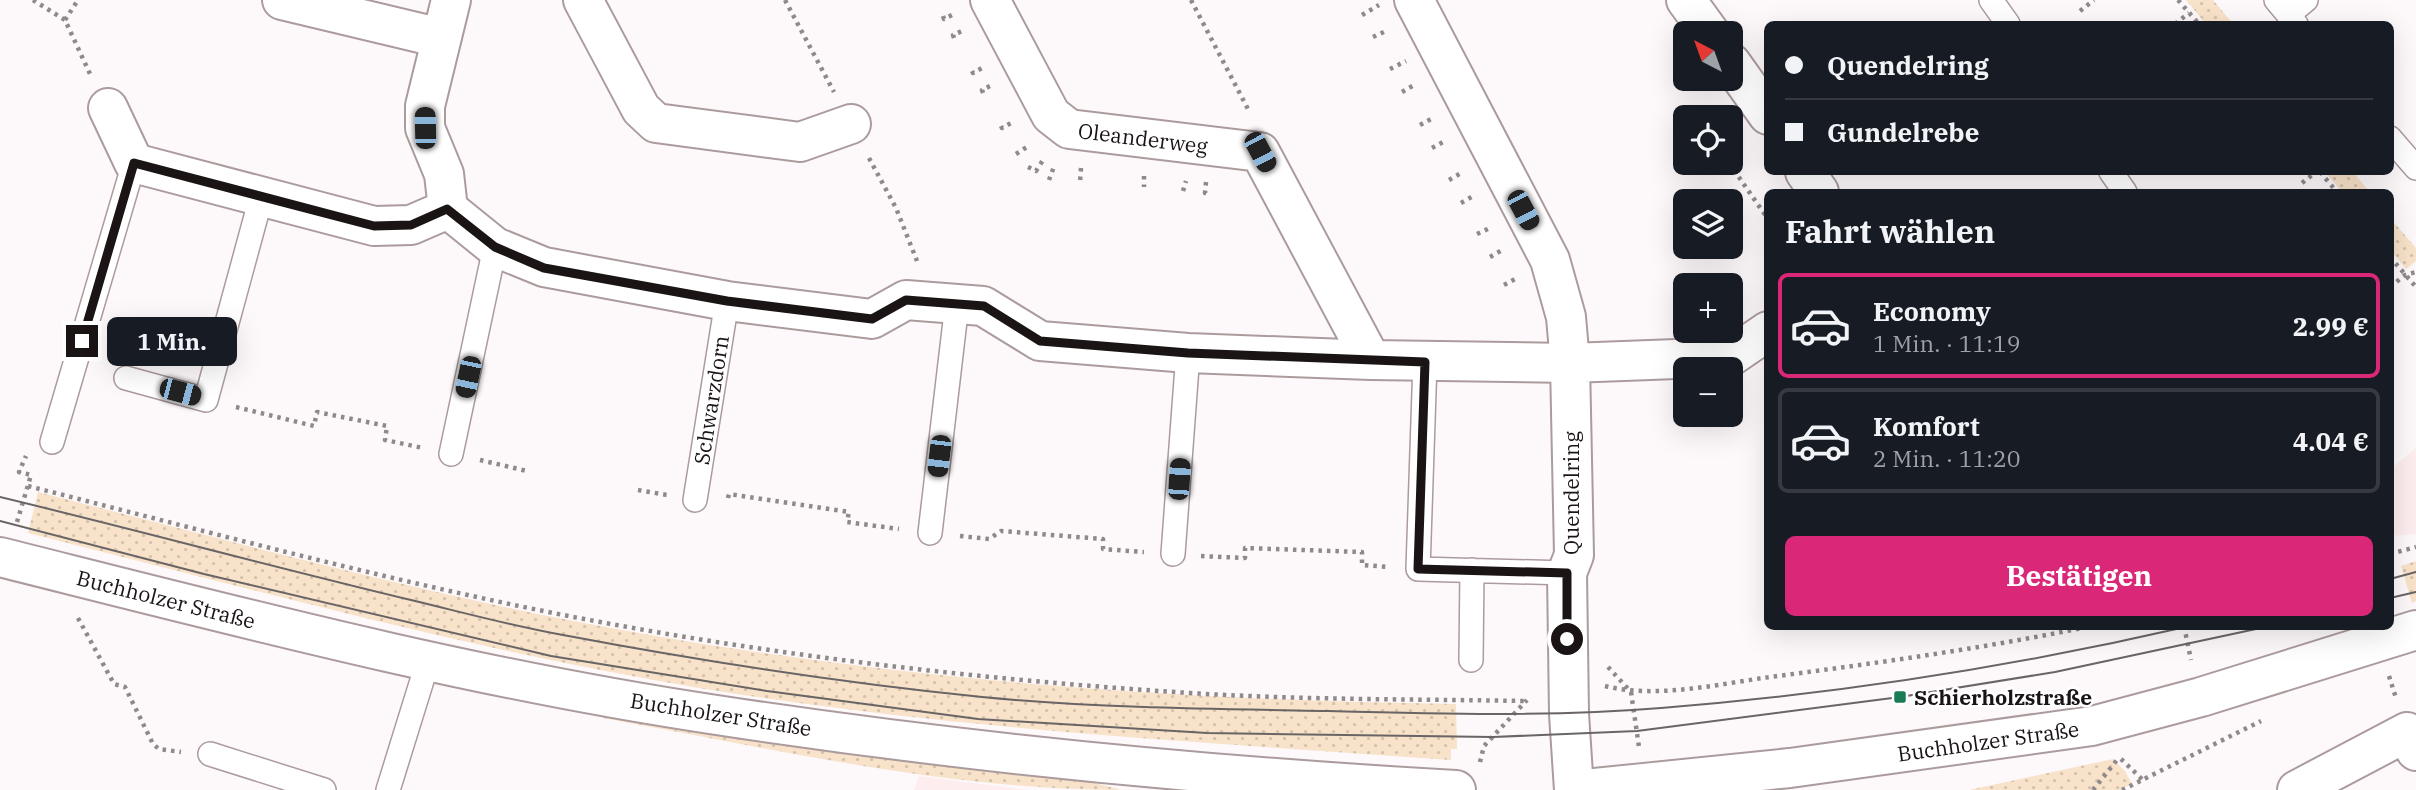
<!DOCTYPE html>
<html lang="de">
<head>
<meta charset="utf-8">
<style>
	:root { --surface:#171b24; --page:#20242c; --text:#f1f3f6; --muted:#9ea1a6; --line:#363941; --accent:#db2777 }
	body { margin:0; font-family:"IBM Plex Serif",serif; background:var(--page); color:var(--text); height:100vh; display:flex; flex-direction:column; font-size:26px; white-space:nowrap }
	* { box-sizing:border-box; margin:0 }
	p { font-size:23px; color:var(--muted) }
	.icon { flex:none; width:38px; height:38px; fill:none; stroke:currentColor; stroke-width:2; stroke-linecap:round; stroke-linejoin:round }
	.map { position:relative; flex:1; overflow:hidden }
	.details { position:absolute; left:1764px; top:189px; width:630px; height:441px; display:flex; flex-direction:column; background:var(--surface); border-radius:10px; box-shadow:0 7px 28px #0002 }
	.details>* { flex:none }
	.guide { position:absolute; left:1764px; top:21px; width:630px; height:154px; border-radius:10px; box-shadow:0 7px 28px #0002; display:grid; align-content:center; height:154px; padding:0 21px; background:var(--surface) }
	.needle { width:46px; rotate:319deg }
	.tools { position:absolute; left:1673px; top:21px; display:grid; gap:14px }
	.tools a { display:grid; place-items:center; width:70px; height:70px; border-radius:10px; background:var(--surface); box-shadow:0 7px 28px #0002; font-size:35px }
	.end { position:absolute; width:32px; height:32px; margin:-16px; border:9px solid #1a1415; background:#fff; box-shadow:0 0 0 4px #fff }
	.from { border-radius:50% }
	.bubble { position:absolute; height:49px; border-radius:10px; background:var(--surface); box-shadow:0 7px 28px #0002; font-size:23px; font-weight:800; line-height:49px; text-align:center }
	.car { position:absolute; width:21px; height:42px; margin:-21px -10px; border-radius:9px; box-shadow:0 0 5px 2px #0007; background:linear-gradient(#222 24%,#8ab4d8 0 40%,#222 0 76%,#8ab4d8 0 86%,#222 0) }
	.guide b { display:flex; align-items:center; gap:24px; height:66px; font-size:26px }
	.guide b+b { border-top:2px solid var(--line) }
	.guide i { width:18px; height:18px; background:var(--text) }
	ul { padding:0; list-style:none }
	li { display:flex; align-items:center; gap:21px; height:105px; margin:0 14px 10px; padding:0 7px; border:4px solid var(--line); border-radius:10px }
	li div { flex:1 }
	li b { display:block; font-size:26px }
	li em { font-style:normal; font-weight:800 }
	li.selected { border-color:var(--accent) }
	li>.icon { width:63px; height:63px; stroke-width:1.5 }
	h2 { padding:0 21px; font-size:32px; line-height:84px }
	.action { display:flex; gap:14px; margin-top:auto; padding:14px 21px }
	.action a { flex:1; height:80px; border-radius:10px; background:var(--accent); color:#fff; font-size:28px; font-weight:800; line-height:80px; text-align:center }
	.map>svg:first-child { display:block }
	.built { fill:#feedef }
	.grass { fill:url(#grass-dots) }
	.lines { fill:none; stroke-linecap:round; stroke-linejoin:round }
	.lane-casing { stroke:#ac9b9d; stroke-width:26 }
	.street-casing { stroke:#ac9b9d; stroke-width:42 }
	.secondary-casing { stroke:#ac9b9d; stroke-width:42 }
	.path { stroke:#8e898a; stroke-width:4.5; stroke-dasharray:3.5 5; stroke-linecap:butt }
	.lane { stroke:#fff; stroke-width:23 }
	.street { stroke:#fff; stroke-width:38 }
	.secondary { stroke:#fff; stroke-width:38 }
	.tram { stroke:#696465; stroke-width:2 }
	.route { stroke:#1a1415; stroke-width:9 }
	.poi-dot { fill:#1a7c54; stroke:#fff; stroke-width:2.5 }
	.labels { text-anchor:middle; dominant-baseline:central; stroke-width:5; stroke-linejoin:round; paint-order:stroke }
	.street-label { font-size:21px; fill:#1a1415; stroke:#fff }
	.poi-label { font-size:21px; font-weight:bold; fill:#1a1415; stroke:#fff; text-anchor:start }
</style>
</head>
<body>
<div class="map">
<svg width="2416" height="790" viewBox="0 0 2416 790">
	<defs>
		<pattern id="grass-dots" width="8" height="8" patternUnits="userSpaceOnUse" patternTransform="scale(1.75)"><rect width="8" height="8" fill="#f8e2c9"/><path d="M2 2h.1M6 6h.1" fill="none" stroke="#d4c1ac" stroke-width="1.8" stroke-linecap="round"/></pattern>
	</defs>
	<rect width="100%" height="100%" fill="#fdf9fa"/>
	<path class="built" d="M 2416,448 L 2416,534 L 2391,536 L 2391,469 Z
		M 919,776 L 1027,790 L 914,790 Z"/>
	<path class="grass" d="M 2186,0 L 2213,0 L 2233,24 L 2206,24 Z
		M 2325,172 L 2353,172 L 2370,192 L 2342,192 Z
		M 2390,218 L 2416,248 L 2416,261 L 2406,269 L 2391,251 Z
		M 38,492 C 231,541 425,595 622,630 C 898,680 1176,700 1456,704 L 1457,749 L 1451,749 L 1451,760 C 1199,742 948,729 699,688 C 470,650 253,589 28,533 Z
		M 2416,561 L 2416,601 L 2412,603 L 2401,566 Z
		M 604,713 L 1079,779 L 1122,790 C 948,790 774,749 603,718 Z
		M 2113,759 L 2125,771 L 2132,784 L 2120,790 L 1969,790 Z"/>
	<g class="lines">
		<defs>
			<path id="lane" d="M 1991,0 L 2008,24
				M 2276,0 L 2296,24
				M 2288,15 L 2306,0
				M 2390,138 L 2416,168
				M 2111,172 L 2125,192
				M 1425,362 L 1418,569 L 1567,573
				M 126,378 L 206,400 L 261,198
				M 52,442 L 134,163
				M 451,454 L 495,247
				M 695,500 L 727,301
				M 930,533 L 957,304
				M 1173,554 L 1188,353
				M 1471,660 L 1472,570
				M 210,754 L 324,790
				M 388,790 L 428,661"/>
			<path id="street" d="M 282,0 L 441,38
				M 451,0 L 425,106 L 425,128 L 444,174 L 448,209 L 495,247 L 544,267 L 727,301 L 872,319 L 906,300 L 983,306 L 1040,341 L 1188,353 L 1371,360 L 1570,363 L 1730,357 L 1768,331
				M 583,0 L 641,109 L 656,123 L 800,142 L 851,124
				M 990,0 L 1051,115 L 1069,129 L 1260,152 L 1371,360
				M 1414,0 L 1550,260 L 1566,317 L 1570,363 L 1574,555 L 1567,573 L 1569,714 L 1574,790
				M 1686,0 L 1710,33
				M 1731,63 L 1768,115
				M 108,108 L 134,163 L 374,226 L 411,225 L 448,209
				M 1805,172 L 1819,192
				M 2297,790 L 2407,732 L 2416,751"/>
			<path id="secondary" d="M 0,557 C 235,616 470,678 710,714 C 957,752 1206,776 1456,790
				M 1575,790 L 1790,768 L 2092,726 L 2201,697 L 2416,630"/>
		</defs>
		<use href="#lane" class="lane-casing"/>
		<use href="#street" class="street-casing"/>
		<use href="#secondary" class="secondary-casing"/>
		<path class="path" d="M 33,0 L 65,20 L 91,76
			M 785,0 L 834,92
			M 1191,0 L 1249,111
			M 2178,0 L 2199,24
			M 2080,11 L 2094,0
			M 1362,15 L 1379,5
			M 943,16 L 944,19 L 956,13
			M 65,20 L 78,0
			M 2175,24 L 2189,13
			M 1373,37 L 1386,31
			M 954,38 L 953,35 L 962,31
			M 1390,69 L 1406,61
			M 972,71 L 973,73 L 982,68
			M 1402,92 L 1414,85
			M 983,93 L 982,90 L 992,85
			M 1420,125 L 1435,117
			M 1001,126 L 1002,128 L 1011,123
			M 1432,148 L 1447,140
			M 1016,154 L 1030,145
			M 869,158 L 896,208 L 917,261
			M 1729,163 L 1768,219
			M 1028,167 L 1036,171 L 1045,157
			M 1081,168 L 1080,182 L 1083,182
			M 2320,172 L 2337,192
			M 1144,176 L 1144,187
			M 1049,180 L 1055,164
			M 1449,180 L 1463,172
			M 1206,182 L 1205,193 L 1207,193
			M 2302,183 L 2316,172
			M 1183,191 L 1186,181
			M 1461,203 L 1475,195
			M 1765,229 L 1768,228
			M 1477,234 L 1492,227
			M 1490,257 L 1504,249
			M 2390,257 L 2416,287
			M 1504,285 L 1515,279
			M 2390,287 L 2405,275 L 2416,272
			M 236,407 L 314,426 L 317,412 L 387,426 L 385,440 L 423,448
			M 480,460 L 527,471
			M 28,486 C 225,536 421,590 622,626 C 810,660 1000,681 1190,693 C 1302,700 1414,699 1526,701
			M 638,490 L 667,495
			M 728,498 L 729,494 L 849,512 L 847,522 L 899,529
			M 17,522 L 31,475 L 19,472 L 26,456
			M 960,536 L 989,539 L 1001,531 L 1103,539 L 1103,549 L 1144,552
			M 2390,554 L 2416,547
			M 1201,556 L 1245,558 L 1245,548 L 1362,552 L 1362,565 L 1389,567
			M 78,618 L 114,684 L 125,687 L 153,744 L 159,749 L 181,752
			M 2184,626 L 2191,660
			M 1608,667 L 1631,692 L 1639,747
			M 2389,676 L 2396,698
			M 1605,686 C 1657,699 1718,684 1770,677 C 1878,663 1985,648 2092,626
			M 2121,759 L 2143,780
			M 1480,762 L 1484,746 L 1527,700
			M 2093,790 L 2117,760
			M 2122,790 L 2261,721"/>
		<use href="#lane" class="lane"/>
		<use href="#street" class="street"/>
		<use href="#secondary" class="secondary"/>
		<path class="tram" d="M 0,497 C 137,530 273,567 411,600 C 461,612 512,626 563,635 C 701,661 842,683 982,697 C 1096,708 1213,709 1327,711 C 1439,714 1550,717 1661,708 C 1838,694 2017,666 2190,626
			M 0,521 L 204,574 L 551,656 L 767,691 L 978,719 L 1207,733 L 1493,737 L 1637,731 L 1900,697 L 2055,672 L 2270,626
			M 2390,579 L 2416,572
			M 2390,598 L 2416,592"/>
	</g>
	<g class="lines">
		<path class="route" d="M 82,341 L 134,163 L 374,226 L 411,225 L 447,209 L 495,247 L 544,268 L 727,301 L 872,319 L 906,300 L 984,306 L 1040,341 L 1188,353 L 1425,362 L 1418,569 L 1567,573 L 1567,639"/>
	</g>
	<rect class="poi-dot" x="1893" y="690" width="14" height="14" rx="3.5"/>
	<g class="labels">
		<g class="street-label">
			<text transform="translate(1143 138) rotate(7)">Oleanderweg</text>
			<text transform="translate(711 400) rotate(-81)">Schwarzdorn</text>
			<text transform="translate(1571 493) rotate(-90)">Quendelring</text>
			<text transform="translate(166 599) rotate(14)">Buchholzer Straße</text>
			<text transform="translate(721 714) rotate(9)">Buchholzer Straße</text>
			<text transform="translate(1988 741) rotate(-8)">Buchholzer Straße</text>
		</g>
		<g class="poi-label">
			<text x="1914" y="697">Schierholzstraße</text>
		</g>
	</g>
</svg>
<div class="tools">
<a><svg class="needle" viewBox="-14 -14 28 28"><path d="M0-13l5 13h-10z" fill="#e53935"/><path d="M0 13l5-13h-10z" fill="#9ea1a6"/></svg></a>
<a><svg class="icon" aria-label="locate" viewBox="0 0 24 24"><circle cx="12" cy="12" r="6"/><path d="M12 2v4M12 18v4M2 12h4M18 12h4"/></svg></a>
<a><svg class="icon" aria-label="layers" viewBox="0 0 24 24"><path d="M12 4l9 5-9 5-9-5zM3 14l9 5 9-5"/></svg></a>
<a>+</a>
<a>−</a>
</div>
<i class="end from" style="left:1567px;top:639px"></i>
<i class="end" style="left:82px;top:341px"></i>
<div class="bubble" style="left:107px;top:317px;width:130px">1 Min.</div>
<i class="car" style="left:425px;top:128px;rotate:359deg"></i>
<i class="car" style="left:1260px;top:152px;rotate:152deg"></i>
<i class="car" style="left:1523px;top:210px;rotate:152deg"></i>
<i class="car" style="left:468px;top:377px;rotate:192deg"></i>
<i class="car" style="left:180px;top:392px;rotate:105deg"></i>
<i class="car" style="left:939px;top:456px;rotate:187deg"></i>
<i class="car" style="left:1179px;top:479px;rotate:4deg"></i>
<div class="guide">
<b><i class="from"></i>Quendelring</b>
<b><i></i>Gundelrebe</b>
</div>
<section class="details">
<h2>Fahrt wählen</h2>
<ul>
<li class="selected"><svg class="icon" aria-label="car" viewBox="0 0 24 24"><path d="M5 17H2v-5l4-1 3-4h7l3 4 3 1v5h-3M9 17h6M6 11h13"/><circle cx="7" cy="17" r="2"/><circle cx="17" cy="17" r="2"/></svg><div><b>Economy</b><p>1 Min. · 11:19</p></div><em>2.99 €</em></li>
<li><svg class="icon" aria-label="car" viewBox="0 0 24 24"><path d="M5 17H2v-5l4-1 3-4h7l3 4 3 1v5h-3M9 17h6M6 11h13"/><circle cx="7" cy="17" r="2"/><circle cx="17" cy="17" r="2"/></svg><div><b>Komfort</b><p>2 Min. · 11:20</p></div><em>4.04 €</em></li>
</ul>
<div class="action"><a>Bestätigen</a></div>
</section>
</div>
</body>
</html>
